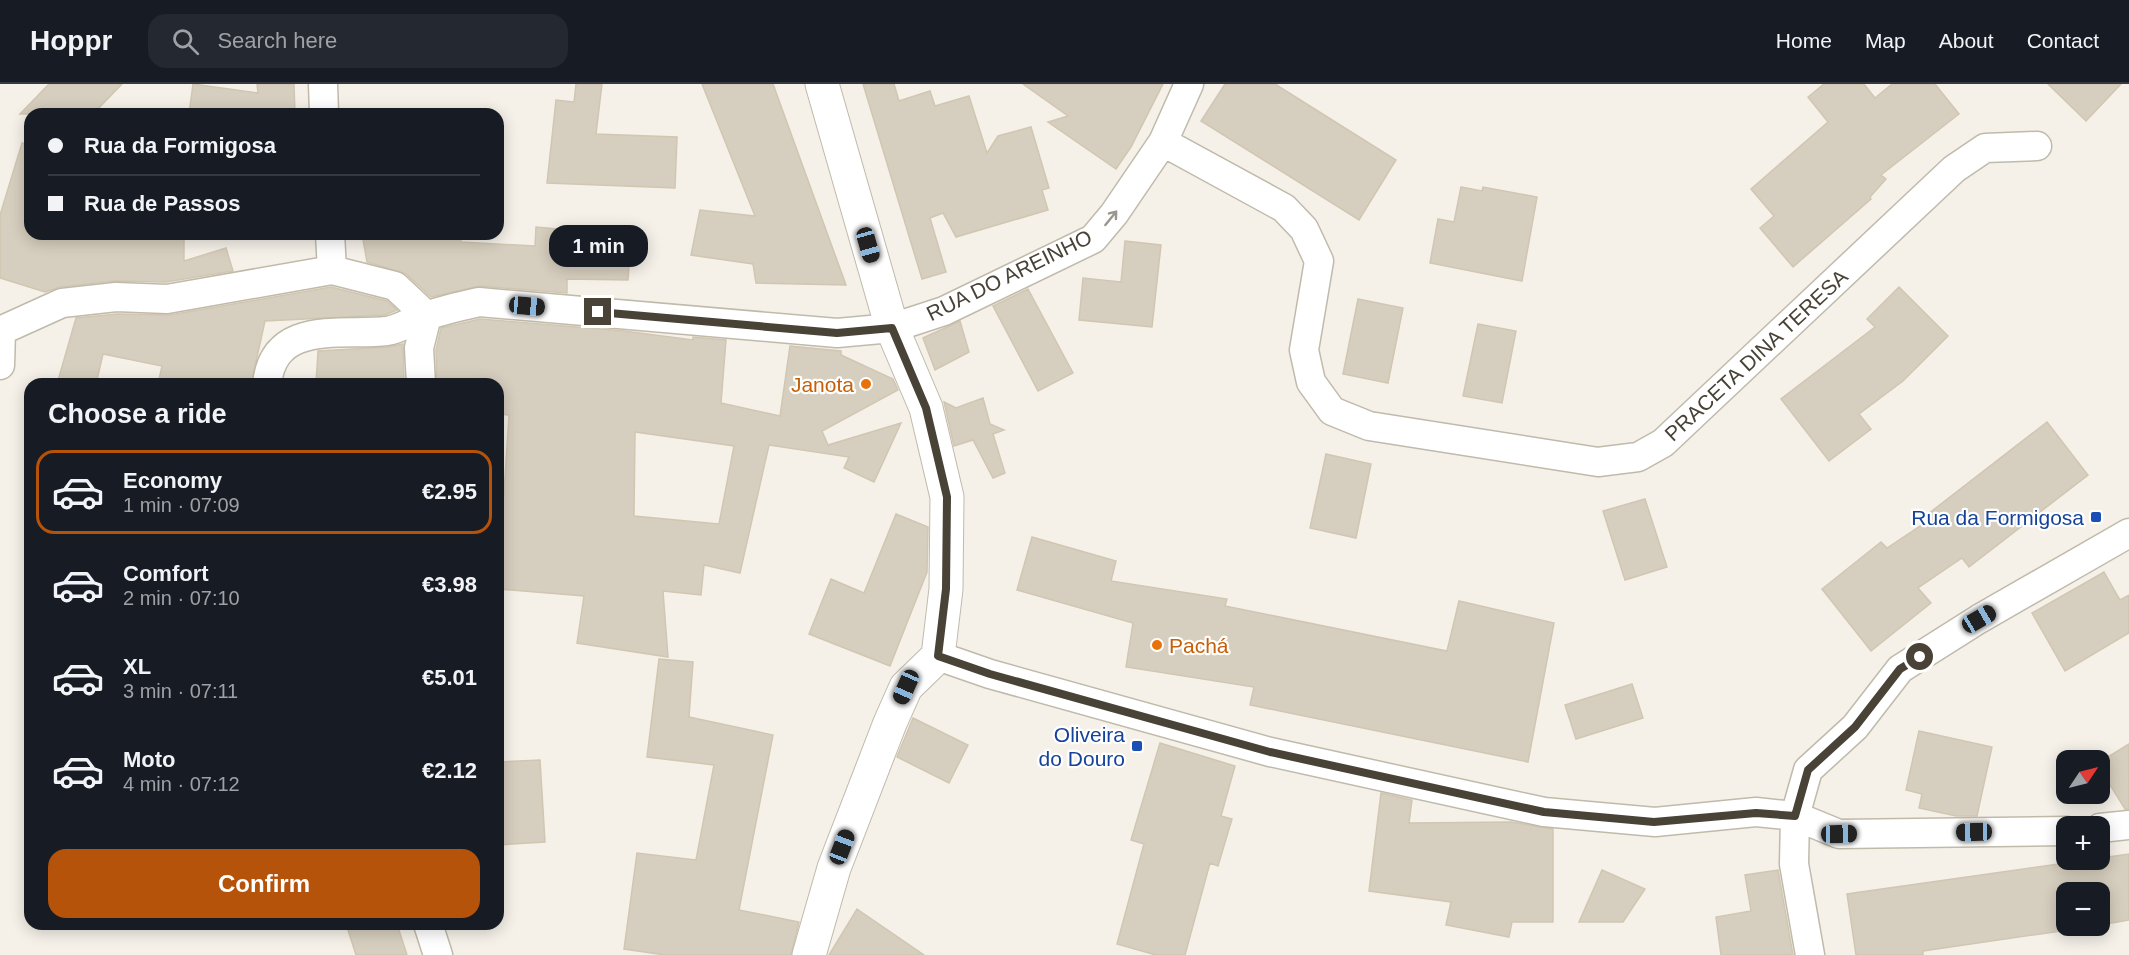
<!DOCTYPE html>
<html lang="en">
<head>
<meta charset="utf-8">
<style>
	:root { --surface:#171b24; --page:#242831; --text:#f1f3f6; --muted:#9ea1a6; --line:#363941; --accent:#b45309 }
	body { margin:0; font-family:Helvetica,sans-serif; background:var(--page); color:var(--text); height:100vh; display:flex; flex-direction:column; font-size:22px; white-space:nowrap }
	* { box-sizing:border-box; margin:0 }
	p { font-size:20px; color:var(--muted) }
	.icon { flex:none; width:33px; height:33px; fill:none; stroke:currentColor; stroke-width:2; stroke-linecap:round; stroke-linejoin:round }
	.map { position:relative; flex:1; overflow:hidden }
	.panel { position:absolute; left:24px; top:294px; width:480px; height:552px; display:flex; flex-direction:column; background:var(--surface); border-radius:18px; box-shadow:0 3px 15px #0003 }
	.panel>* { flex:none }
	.banner { position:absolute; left:24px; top:24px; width:480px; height:132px; border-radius:18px; box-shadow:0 3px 15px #0003; display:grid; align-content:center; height:132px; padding:0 24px; background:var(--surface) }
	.needle { width:39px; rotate:55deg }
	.controls { position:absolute; left:2056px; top:666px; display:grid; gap:12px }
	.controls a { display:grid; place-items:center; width:54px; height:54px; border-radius:12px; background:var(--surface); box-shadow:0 3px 15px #0003; font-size:30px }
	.end { position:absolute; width:27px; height:27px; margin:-14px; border:8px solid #484237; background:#fff; box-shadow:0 0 0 3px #fff }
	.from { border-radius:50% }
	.bubble { position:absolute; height:42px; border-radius:18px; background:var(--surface); box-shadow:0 3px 15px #0003; font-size:20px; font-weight:700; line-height:42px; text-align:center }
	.car { position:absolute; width:18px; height:36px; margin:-18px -9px; border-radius:8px; box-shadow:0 0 4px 2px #0007; background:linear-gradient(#222 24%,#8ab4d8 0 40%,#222 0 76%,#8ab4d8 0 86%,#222 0) }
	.banner b { display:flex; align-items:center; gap:21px; height:57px; font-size:22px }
	.banner b+b { border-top:2px solid var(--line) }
	.banner i { width:15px; height:15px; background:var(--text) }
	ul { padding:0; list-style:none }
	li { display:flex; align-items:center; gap:18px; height:84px; margin:0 12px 9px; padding:0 12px; border:3px solid transparent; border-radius:18px }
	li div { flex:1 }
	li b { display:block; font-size:22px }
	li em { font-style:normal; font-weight:700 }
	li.active { border-color:var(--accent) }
	li>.icon { width:54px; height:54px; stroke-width:1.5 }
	h2 { padding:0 24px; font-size:27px; line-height:72px }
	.cta { display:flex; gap:12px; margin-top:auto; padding:12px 24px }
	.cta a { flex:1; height:69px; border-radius:18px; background:var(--accent); color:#fff; font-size:24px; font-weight:700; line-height:69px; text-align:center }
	header { display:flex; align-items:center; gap:36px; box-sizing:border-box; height:84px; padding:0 30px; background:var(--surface); border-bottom:2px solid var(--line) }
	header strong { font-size:28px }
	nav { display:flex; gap:33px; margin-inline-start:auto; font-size:21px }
	.search { width:420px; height:54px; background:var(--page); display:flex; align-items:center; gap:15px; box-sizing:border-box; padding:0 21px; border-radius:18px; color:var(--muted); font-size:22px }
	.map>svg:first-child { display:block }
	.building { fill:#d6cebe; stroke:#d1c6b1; stroke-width:1.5; fill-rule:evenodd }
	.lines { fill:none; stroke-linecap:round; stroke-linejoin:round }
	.minor-casing { stroke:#c0baab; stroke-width:31 }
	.tertiary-casing { stroke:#c0baab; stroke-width:35 }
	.minor { stroke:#fff; stroke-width:28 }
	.tertiary { stroke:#fff; stroke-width:33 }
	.oneway { stroke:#9a9791 }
	.route { stroke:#484237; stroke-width:8 }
	.food-dot { fill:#e8710a; stroke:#fff; stroke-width:2 }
	.transit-dot { fill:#1a4fb4; stroke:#fff; stroke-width:2 }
	.labels { text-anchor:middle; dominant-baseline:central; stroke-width:4.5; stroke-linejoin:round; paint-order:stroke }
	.street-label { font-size:21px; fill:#484237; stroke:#fff }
	.food-label { font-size:21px; fill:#c56008; stroke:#fff; text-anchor:end }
	.transit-label { font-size:21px; fill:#164399; stroke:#fff; text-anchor:end }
</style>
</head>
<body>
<header>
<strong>Hoppr</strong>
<div class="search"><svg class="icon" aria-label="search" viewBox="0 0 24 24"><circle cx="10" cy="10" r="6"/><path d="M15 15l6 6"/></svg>Search here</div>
<nav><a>Home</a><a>Map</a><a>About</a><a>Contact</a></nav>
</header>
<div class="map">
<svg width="2129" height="871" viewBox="0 0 2129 871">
	<rect width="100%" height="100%" fill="#f5f1e9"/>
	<path class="building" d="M 49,0 L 122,0 L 93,30 L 20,30 Z
		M 193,0 L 258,9 L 257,0 L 294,0 L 295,30 L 189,30 Z
		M 576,0 L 602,0 L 596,50 L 677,53 L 675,104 L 547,99 L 556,16 L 574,18 Z
		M 702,0 L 773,0 L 846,201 L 756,199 L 753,180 L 691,171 L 700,126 L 755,132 Z
		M 863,0 L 894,0 L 899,17 L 930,7 L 935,22 L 969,12 L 987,69 L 998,52 L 1031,43 L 1049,104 L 1042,106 L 1048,126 L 956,153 L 943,129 L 930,134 L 946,188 L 922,195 Z
		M 1023,0 L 1163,0 L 1131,63 L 1116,85 L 1048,38 L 1068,32 Z
		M 1225,0 L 1275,0 L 1396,76 L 1359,136 L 1201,37 Z
		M 1824,0 L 1864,0 L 1875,14 L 1892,0 L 1935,0 L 1959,30 L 1881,91 L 1886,95 L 1870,113 L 1871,115 L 1793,183 L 1760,144 L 1774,132 L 1751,105 L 1828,38 L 1808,13 Z
		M 2048,0 L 2121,0 L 2086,37 Z
		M 22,59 L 30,60 L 30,150 L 184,150 L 184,177 L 226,164 L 233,187 L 166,198 L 114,197 L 60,203 L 45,208 L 0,194 L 0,131 Z
		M 1461,103 L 1482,107 L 1483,103 L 1537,113 L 1522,197 L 1430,179 L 1438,135 L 1454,138 Z
		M 536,143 L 631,152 L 628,196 L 567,195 L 567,209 L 480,202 L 431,213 L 406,190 L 367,178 L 362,150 L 460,150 L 461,158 L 535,162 Z
		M 1125,157 L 1161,161 L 1152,243 L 1079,236 L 1083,194 L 1121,198 Z
		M 331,203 L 387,217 L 397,226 L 385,231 L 265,237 L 251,300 L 158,300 L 162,282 L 103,270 L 96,300 L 57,300 L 76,234 L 117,230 L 170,231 Z
		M 1899,203 L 1948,252 L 1903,297 L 1859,330 L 1871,345 L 1829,377 L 1781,315 L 1875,243 L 1867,235 Z
		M 1028,205 L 1073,289 L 1038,307 L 993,222 Z
		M 1358,215 L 1403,224 L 1388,299 L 1343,290 Z
		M 480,235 L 624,247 L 693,256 L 693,253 L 726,256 L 721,319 L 780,332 L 790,262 L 841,267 L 841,271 L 893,295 L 898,306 L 822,347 L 828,361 L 901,339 L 874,398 L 844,384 L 849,373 L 769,361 L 740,489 L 704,481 L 701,511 L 663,507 L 668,573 L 577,559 L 584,512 L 498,505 L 509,331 L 498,330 L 498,300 L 437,300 L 436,266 L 441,244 ZM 635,348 L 734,362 L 719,440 L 634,432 Z
		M 960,237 L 969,268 L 935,286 L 923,254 Z
		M 1478,240 L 1516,247 L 1502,319 L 1463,312 Z
		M 403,260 L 404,300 L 316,300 L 318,267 L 388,263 Z
		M 983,314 L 990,340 L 1004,346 L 993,350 L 1005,389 L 993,394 L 973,356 L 954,362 L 944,318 L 956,324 Z
		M 2047,338 L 2088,391 L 1969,483 L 1962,474 L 1918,504 L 1931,519 L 1871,567 L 1822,505 L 1881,458 L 1887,464 L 1932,434 L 1928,430 Z
		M 1326,370 L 1371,380 L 1356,454 L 1310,444 Z
		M 1645,415 L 1667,483 L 1625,496 L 1603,427 Z
		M 896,430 L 928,443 L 927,488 L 890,582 L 809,550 L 831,495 L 864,509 Z
		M 1032,453 L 1116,477 L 1111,497 L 1227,515 L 1225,522 L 1447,567 L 1459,517 L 1554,539 L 1528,678 L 1250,621 L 1254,603 L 1126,583 L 1133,539 L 1017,506 Z
		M 2104,488 L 2120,516 L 2129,511 L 2129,549 L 2065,587 L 2032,529 Z
		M 659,575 L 693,578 L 689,633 L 773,651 L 739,826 L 799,838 L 791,871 L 665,871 L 624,865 L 637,769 L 696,776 L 714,681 L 647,673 Z
		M 1632,600 L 1643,634 L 1576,655 L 1565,621 Z
		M 913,634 L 968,661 L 949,699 L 897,673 Z
		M 1919,647 L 1992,663 L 1977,732 L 1956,732 L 1919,724 L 1922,710 L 1906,706 Z
		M 1160,659 L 1235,682 L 1221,732 L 1232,735 L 1218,782 L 1210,779 L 1185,871 L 1156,871 L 1117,860 L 1144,760 L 1131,756 Z
		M 2129,660 L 2129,725 L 2125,725 L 2100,685 L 2100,678 Z
		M 540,676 L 545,758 L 498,761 L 498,678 Z
		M 1381,709 L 1412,716 L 1409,739 L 1511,738 L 1553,745 L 1553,838 L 1512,838 L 1509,853 L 1446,841 L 1451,818 L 1369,807 Z
		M 2129,770 L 2129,836 L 2100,841 L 2100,808 L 2067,808 L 2067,842 L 2095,842 L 1923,867 L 1923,871 L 1856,871 L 1847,810 Z
		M 1602,786 L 1645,805 L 1623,838 L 1579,838 Z
		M 1778,786 L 1793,871 L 1721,871 L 1716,833 L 1751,827 L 1745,791 Z
		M 857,825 L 924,871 L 829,871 Z
		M 346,840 L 397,840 L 407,871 L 356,871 Z"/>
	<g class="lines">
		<defs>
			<path id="minor" d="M 323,0 L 324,30
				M 1163,58 L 1284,124 L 1304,145 L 1319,177 L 1304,266 L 1311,298 L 1332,327 L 1369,342 L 1598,378 L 1638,373 L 1663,359 L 1954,85 L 1985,64 L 2037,62
				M 330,150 L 332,186
				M 0,247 L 62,219 L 116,213 L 167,215 L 332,186 L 395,202 L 427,232
				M 0,281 L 1,247
				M 267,300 C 274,235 341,252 387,247 C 400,245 413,236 426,232 C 443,226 461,222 479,218 L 837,249 L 892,244 L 944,227 L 1093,155 L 1114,130 L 1163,58 L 1189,0
				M 421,300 L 419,264 L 427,232
				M 938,572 L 990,590 L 1270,668 L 1544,728 L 1655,738 L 1756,728 L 1795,732 L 1839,750 L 2067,747
				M 2100,744 L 2129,741
				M 428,840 L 438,871
				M 1810,871 L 1794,780 L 1795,732 L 1808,686 L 1855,643 L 1900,585 L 1979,535 L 2129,449"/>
			<path id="tertiary" d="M 809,871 L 834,784 L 890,639 L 906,603 L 938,572 L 946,505 L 947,413 L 926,324 L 892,244 L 822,0"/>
		</defs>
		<use href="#minor" class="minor-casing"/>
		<use href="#tertiary" class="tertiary-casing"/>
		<use href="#minor" class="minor"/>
		<use href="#tertiary" class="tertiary"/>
	</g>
	<defs><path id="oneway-shaft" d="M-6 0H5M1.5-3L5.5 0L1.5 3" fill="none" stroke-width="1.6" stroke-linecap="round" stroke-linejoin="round" transform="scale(1.5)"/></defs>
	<use class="oneway" href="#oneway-shaft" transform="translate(1111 134) rotate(-51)"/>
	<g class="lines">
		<path class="route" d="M 598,228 L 837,249 L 892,244 L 926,324 L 947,413 L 946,505 L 938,572 L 990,590 L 1270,668 L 1544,728 L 1654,738 L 1756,729 L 1795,732 L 1808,686 L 1855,643 L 1900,585 L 1920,573"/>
	</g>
	<g class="food-dot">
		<circle cx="866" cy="300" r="6"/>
		<circle cx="1157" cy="561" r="6"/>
	</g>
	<g class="transit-dot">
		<rect x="2090" y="427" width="12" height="12" rx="3"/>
		<rect x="1131" y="656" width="12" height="12" rx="3"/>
	</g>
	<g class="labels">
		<g class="street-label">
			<text transform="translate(1009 191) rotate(-26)">RUA DO AREINHO</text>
			<text transform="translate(1756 271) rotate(-43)">PRACETA DINA TERESA</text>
		</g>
		<g class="food-label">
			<text x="854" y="300">Janota</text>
			<text x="1169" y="561" text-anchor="start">Pachá</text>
		</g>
		<g class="transit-label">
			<text x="2084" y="433">Rua da Formigosa</text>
			<text x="1125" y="650">Oliveira<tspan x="1125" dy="24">do Douro</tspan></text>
		</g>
	</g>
</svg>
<div class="controls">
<a><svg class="needle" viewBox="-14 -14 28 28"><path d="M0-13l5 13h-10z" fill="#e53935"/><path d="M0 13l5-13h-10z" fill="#9ea1a6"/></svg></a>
<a>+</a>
<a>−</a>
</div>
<i class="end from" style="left:1920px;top:573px"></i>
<i class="end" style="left:598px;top:228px"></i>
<div class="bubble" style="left:549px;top:141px;width:99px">1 min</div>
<i class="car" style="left:868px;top:161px;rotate:164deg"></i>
<i class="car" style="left:527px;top:222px;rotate:95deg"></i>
<i class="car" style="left:1979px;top:535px;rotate:60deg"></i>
<i class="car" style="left:906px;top:603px;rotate:204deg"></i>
<i class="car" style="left:1974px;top:748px;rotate:269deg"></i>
<i class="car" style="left:1839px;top:750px;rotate:89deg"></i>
<i class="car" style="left:842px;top:763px;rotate:21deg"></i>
<div class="banner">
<b><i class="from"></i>Rua da Formigosa</b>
<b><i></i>Rua de Passos</b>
</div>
<section class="panel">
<h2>Choose a ride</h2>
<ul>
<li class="active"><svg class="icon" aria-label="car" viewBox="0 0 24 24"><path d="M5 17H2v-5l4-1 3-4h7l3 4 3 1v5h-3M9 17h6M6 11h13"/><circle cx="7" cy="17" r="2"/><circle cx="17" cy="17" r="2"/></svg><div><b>Economy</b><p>1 min · 07:09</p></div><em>€2.95</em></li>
<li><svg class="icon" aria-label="car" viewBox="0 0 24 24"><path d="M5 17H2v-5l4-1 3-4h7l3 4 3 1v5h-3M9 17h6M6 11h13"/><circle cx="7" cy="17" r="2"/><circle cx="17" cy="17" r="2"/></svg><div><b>Comfort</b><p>2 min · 07:10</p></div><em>€3.98</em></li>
<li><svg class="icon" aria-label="car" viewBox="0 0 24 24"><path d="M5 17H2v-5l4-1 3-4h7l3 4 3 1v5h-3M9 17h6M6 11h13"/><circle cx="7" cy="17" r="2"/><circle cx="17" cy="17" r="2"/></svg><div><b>XL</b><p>3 min · 07:11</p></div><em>€5.01</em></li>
<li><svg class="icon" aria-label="car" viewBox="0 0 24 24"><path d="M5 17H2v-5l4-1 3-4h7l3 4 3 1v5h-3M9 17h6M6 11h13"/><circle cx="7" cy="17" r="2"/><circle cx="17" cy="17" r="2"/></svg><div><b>Moto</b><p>4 min · 07:12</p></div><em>€2.12</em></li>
</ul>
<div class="cta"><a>Confirm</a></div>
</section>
</div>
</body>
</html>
